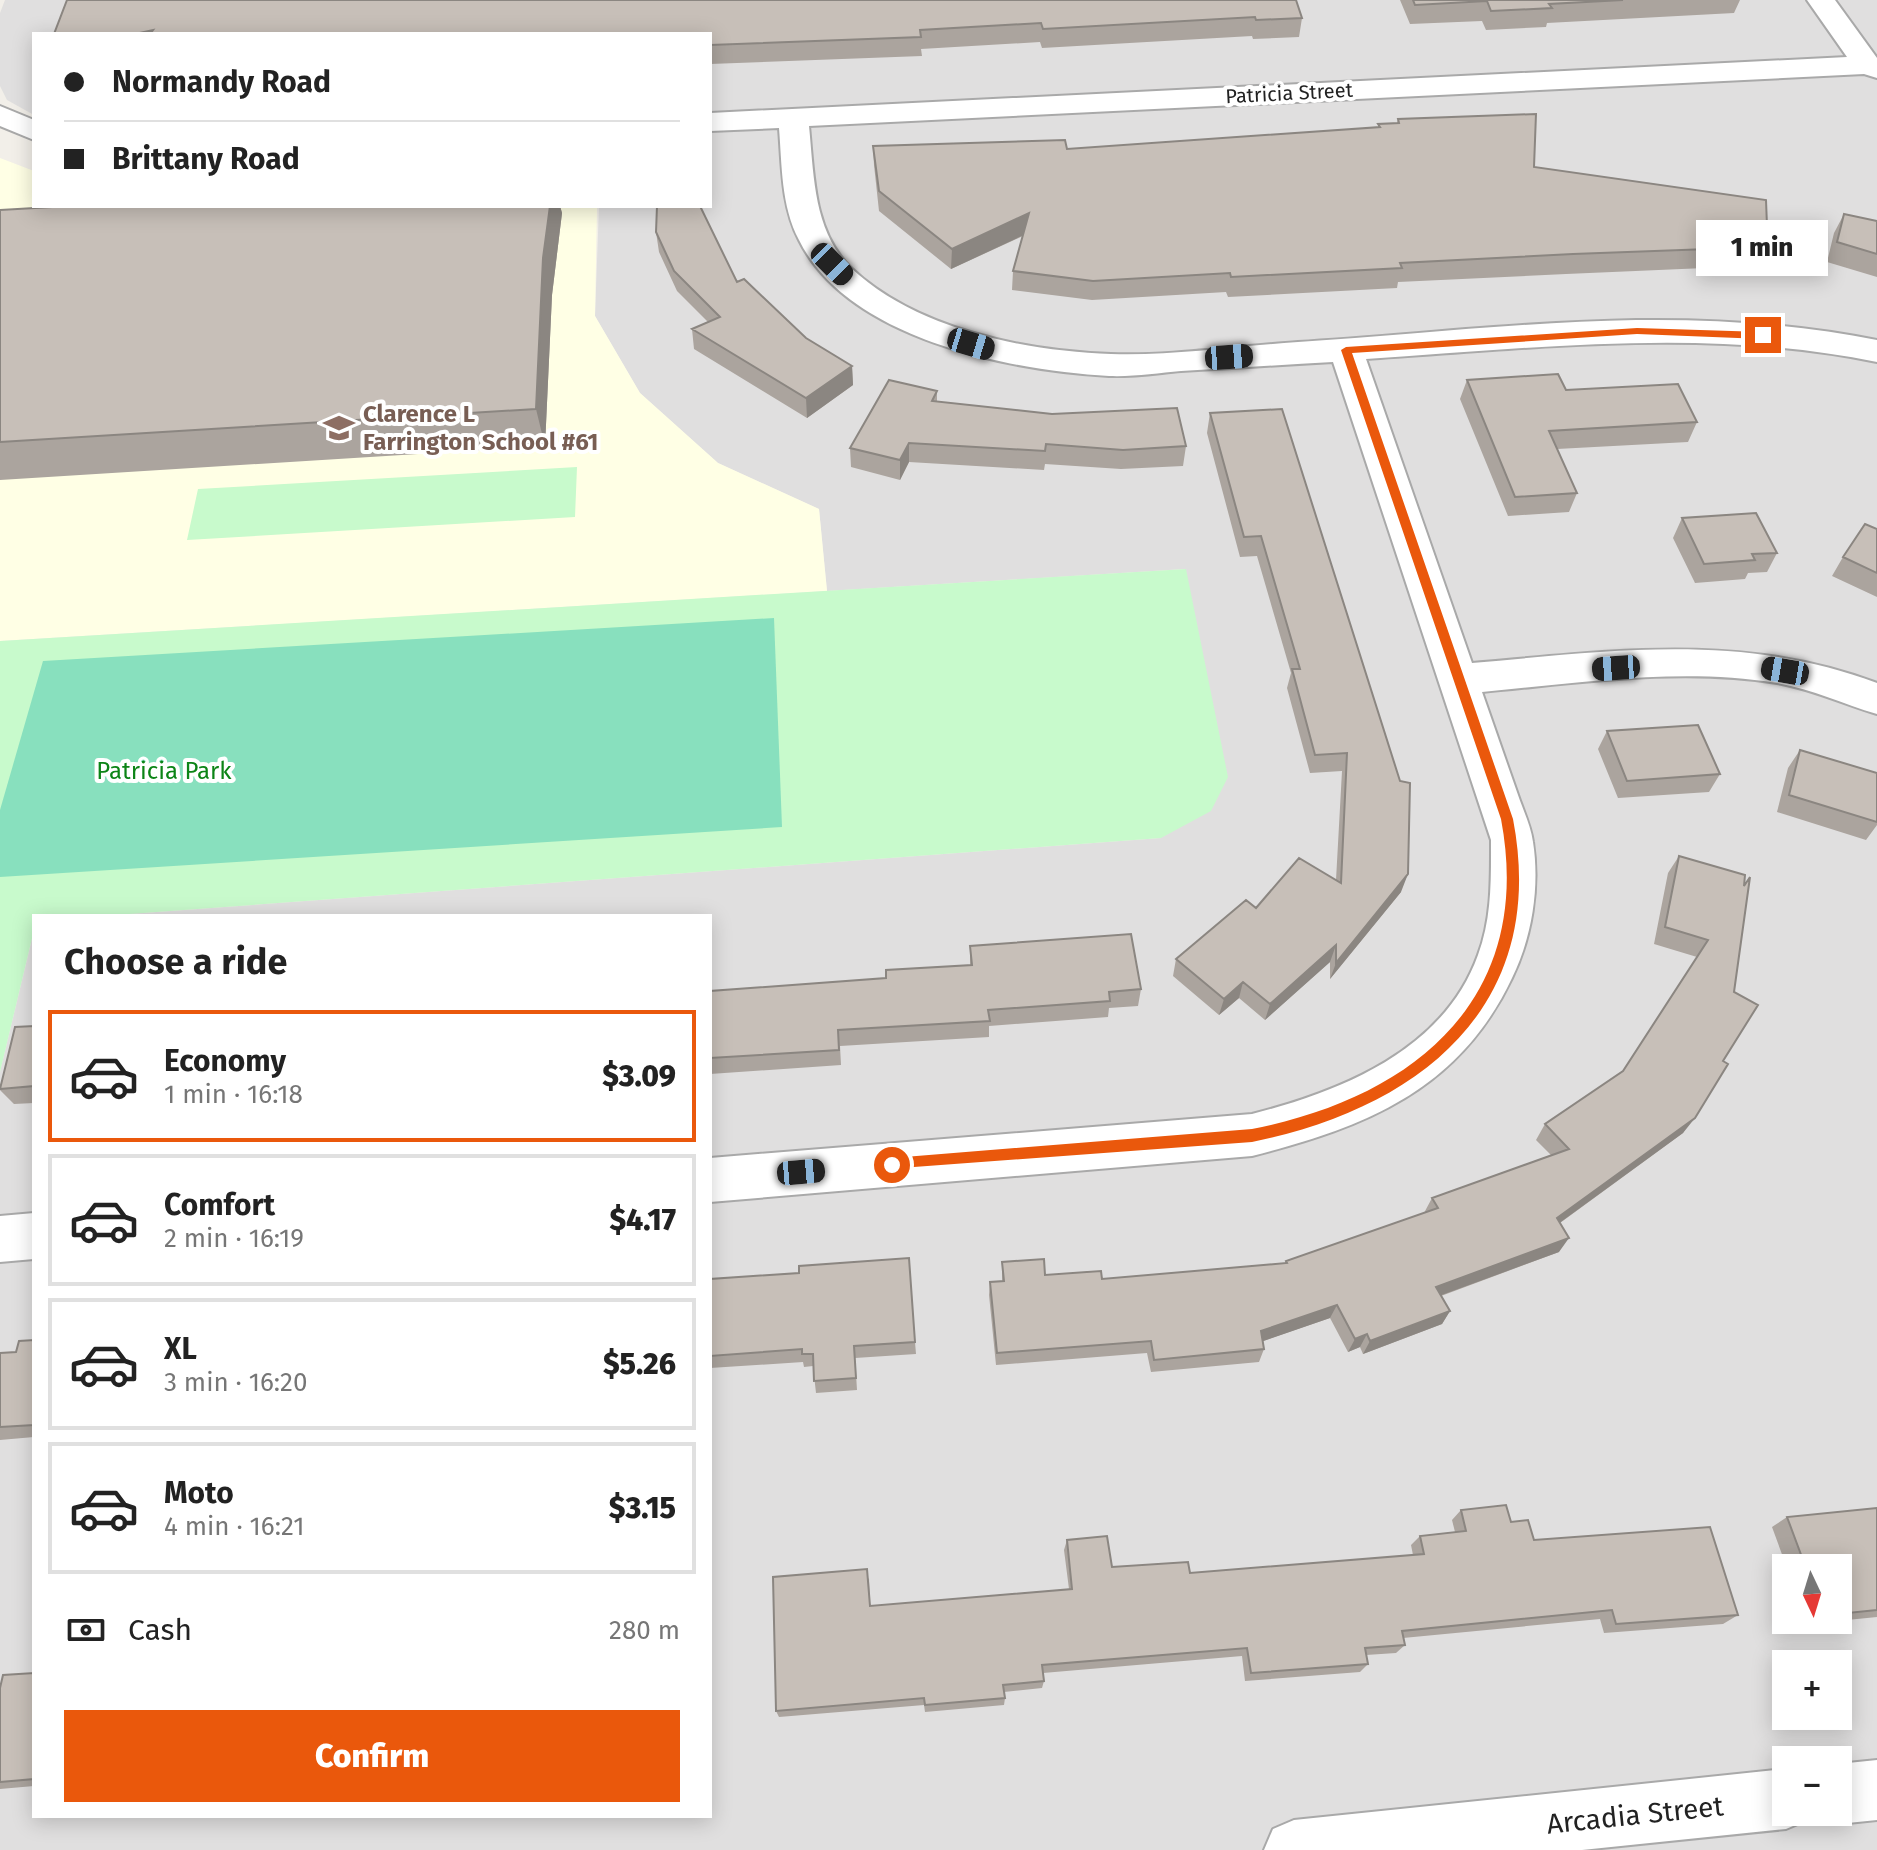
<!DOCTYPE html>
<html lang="en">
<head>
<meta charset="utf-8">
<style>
	:root { --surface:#fff; --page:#f6f6f6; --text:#222; --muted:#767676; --line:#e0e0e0; --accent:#ea580c }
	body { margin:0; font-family:"Fira Sans",sans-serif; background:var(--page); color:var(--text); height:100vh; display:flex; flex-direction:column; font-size:30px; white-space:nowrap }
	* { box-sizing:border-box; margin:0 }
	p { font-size:26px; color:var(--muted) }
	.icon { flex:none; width:44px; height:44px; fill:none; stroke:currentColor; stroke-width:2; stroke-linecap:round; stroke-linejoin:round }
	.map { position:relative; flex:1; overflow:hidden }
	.drawer { position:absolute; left:32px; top:914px; width:680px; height:904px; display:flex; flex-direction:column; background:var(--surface); border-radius:0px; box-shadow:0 4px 20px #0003 }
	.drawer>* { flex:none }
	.banner { position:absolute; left:32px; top:32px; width:680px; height:176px; border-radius:0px; box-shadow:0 4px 20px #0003; display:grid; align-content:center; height:176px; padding:0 32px; background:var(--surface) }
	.needle { width:52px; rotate:176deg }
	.buttons { position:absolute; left:1772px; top:1554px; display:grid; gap:16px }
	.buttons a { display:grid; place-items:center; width:80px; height:80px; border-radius:0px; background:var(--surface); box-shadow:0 4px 20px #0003; font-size:40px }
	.end { position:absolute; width:36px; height:36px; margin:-18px; border:10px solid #ea580c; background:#fff; box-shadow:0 0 0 4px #fff }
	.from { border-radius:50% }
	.bubble { position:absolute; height:56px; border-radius:0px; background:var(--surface); box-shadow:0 4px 20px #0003; font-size:26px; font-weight:800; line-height:56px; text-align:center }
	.car { position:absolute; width:24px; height:48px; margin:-24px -12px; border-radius:10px; box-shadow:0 0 6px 2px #0007; background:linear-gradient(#222 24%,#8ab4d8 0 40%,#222 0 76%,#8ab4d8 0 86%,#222 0) }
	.banner b { display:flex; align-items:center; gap:28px; height:76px; font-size:30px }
	.banner b+b { border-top:2px solid var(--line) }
	.banner i { width:20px; height:20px; background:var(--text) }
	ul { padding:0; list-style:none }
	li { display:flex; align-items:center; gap:24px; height:132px; margin:0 16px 12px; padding:0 16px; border:4px solid var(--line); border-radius:0px }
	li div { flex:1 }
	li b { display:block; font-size:30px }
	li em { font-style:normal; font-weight:800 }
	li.current { border-color:var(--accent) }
	li>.icon { width:72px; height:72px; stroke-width:1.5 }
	h2 { padding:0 32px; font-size:36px; line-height:96px }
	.pay { display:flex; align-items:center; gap:20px; height:88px; padding:0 32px; font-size:30px }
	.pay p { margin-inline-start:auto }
	.action { display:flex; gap:16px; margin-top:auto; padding:16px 32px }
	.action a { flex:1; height:92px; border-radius:0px; background:var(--accent); color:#fff; font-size:32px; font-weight:800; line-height:92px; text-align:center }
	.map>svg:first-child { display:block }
	.residential { fill:#e0dfdf; fill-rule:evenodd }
	.education { fill:#ffffe5 }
	.park { fill:#c8facc }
	.pitch { fill:#88e0be }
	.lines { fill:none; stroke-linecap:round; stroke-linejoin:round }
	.minor-casing { stroke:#a9a9a9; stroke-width:4 }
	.minor { fill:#fff; fill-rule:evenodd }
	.wall { fill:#aba49e }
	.shaded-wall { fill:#8b8681 }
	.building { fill:#c7bfb8; stroke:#8b8681; stroke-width:2 }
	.route { fill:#ea580c }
	.labels { text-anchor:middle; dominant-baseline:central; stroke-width:8; stroke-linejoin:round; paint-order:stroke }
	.far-street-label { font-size:20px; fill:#222; stroke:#fff }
	.education-label { font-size:24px; font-weight:bold; fill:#785e54; stroke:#fff; text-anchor:start }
	.park-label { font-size:24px; fill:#0c8416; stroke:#fff }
	.near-street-label { font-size:28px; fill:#222; stroke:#fff }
</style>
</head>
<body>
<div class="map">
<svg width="1877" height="1850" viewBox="0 0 1877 1850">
	<rect width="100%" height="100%" fill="#f2efe9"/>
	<path class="residential" d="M 5,0 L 1877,0 L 1877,1850 L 0,1850 L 0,1072 L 34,930 L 34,1816 L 710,1816 L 710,916 L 102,916 L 1161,838 L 1185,569 L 827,591 L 819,509 L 718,463 L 640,393 L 595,316 L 599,206 L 710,206 L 710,34 L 34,34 L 34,115 L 7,100 L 0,86 L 0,13 ZM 1786,1568 L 1838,1568 L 1838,1620 L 1786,1620 ZM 1786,1664 L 1838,1664 L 1838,1716 L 1786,1716 ZM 1786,1760 L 1838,1760 L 1838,1812 L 1786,1812 Z"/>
	<path class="education" d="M 0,158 L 34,171 L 34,206 L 597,206 L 595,316 L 640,393 L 718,463 L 819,509 L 827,591 L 0,641 Z"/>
	<path class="park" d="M 577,467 L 575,517 L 187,540 L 198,489 Z
		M 1186,569 L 1228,777 L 1211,811 L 1161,838 L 102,916 L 34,916 L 34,930 L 0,1072 L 0,641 Z"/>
	<path class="pitch" d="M 774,618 L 782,827 L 0,877 L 0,810 L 43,661 Z"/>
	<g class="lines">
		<defs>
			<path id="minor" d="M 1807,0 L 1835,0 L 1877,58 L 1877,78 L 1864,74 L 809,126 C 814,175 813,231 851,268 C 916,329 1024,351 1111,354 C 1172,356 1236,346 1298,342 C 1410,335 1524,322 1636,320 C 1716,319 1799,324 1877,340 L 1877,362 C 1709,327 1536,348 1366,359 L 1472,663 C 1612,651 1742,632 1877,683 L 1877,714 C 1843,704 1812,689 1777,683 C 1680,667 1579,683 1482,692 C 1494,726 1506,761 1518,795 C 1523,810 1531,826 1533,842 C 1540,887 1532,937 1512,978 C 1459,1090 1366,1127 1252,1156 L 710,1202 L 710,1158 L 1252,1114 C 1342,1091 1444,1050 1478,955 C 1492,918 1491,879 1491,840 L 1333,362 C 1282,365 1232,368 1181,371 C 1158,373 1133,377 1109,376 C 1008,370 848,339 799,240 C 781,206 782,165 779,128 L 710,131 L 710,113 L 1847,57 Z
				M 0,106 L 34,120 L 34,140 L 0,126 Z
				M 34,1213 L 34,1259 L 0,1262 L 0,1216 Z
				M 1877,1760 L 1877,1820 L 1838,1824 L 1817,1815 L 1816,1812 L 1838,1812 L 1838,1764 Z
				M 1786,1769 L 1786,1812 L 1810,1812 L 1807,1820 L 1786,1829 L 1582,1850 L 1264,1850 L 1273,1829 L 1294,1820 Z"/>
		</defs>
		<use href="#minor" class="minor-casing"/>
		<use href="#minor" class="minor"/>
	</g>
	<path class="wall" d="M 1296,0 L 1302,18 L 1299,37 L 1253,39 L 1252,36 L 1042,48 L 1040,42 L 921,49 L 922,56 L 710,64 L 710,34 Z
		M 1400,0 L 1740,0 L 1734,13 L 1547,23 L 1546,27 L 1486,30 L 1482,21 L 1410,24 Z
		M 1398,119 L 1768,252 L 1759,272 L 1728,267 L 1566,274 L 1398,282 L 1397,288 L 1228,297 L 1226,292 L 1092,300 L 1012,290 L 1013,271 L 1023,236 L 951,269 L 879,211 L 874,165 L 873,146 L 1067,149 L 1378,127 L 1378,124 L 1397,123 Z
		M 70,206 L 560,206 L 562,213 L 552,295 L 545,446 L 0,480 L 0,210 Z
		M 1844,214 L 1877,221 L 1877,277 L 1827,262 L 1834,233 Z
		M 656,232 L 737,282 L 806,338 L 852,366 L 853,385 L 807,418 L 694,349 L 692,329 L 708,322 L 677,291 L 659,252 Z
		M 1467,380 L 1566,390 L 1697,422 L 1688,442 L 1557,449 L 1577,493 L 1569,512 L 1508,516 L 1460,399 Z
		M 937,391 L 937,402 L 1186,446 L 1183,466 L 1121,469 L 1045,464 L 1044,470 L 909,462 L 900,480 L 851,467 L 850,448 Z
		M 1282,409 L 1401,892 L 1330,979 L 1330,962 L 1265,1020 L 1239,998 L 1219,1015 L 1173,976 L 1176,959 L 1256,908 L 1336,880 L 1342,771 L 1310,773 L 1287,688 L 1291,673 L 1257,556 L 1240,557 L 1207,433 L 1210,413 Z
		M 1682,518 L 1777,553 L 1767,572 L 1748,573 L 1745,579 L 1695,583 L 1673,538 Z
		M 1877,529 L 1877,597 L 1832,576 L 1843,557 Z
		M 1607,731 L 1720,774 L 1709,792 L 1618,798 L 1598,749 Z
		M 1800,750 L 1877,773 L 1877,825 L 1866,840 L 1777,812 L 1788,768 Z
		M 1679,856 L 1745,875 L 1723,1061 L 1683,1133 L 1560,1223 L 1559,1252 L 1441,1296 L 1450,1311 L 1442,1324 L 1363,1354 L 1360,1347 L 1348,1352 L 1330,1318 L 1263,1341 L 1264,1349 L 1259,1362 L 1151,1372 L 1147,1353 L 996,1365 L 989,1295 L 990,1282 L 1002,1281 L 1002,1262 L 1045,1275 L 1102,1279 L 1285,1263 L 1286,1261 L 1424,1213 L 1432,1198 L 1551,1155 L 1536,1140 L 1545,1124 L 1622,1072 L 1697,957 L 1654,944 L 1668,873 Z
		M 970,946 L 1141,989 L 1138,1006 L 1109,1008 L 1108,1017 L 989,1026 L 989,1037 L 840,1046 L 841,1065 L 710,1074 L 710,991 L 886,978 L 970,965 Z
		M 34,1026 L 34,1103 L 14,1104 L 0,1090 L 0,1085 Z
		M 710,1279 L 915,1342 L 916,1354 L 855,1358 L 857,1390 L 816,1393 L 813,1366 L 804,1367 L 803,1362 L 710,1368 Z
		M 34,1340 L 34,1437 L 0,1440 L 0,1353 L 16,1352 Z
		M 1877,1508 L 1877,1617 L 1807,1624 L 1805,1620 L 1838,1620 L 1838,1568 L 1787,1568 L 1772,1527 L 1787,1517 Z
		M 1461,1510 L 1511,1522 L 1534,1540 L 1738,1615 L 1723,1624 L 1604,1633 L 1600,1619 L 1403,1638 L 1405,1645 L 1396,1653 L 1366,1655 L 1368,1664 L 1360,1672 L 1245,1681 L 1242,1656 L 1043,1673 L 1044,1681 L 1042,1688 L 1004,1692 L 1005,1698 L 1004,1705 L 925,1712 L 924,1705 L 779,1717 L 776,1711 L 869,1578 L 870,1606 L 1069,1589 L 1064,1550 L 1067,1540 L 1112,1567 L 1190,1573 L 1413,1555 L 1411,1545 L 1420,1536 L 1455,1532 L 1452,1520 Z
		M 34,1673 L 34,1786 L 0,1789 L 0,1688 Z"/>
	<path class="shaded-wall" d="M 153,30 L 154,34 L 135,34 Z
		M 550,206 L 560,206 L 562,213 L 552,295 L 545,446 L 536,409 L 543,258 Z
		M 1029,213 L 1028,233 L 951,269 L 952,249 Z
		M 852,366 L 853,385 L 807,418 L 806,398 Z
		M 909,443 L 909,462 L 900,480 L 900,460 Z
		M 1408,874 L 1401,892 L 1330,979 L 1336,963 Z
		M 1336,945 L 1330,962 L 1265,1020 L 1270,1004 Z
		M 1243,982 L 1239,998 L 1219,1015 L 1224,999 Z
		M 1695,1118 L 1683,1133 L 1547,1232 L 1557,1218 Z
		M 1569,1238 L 1559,1252 L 1428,1300 L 1436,1287 Z
		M 1337,1305 L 1330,1318 L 1255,1344 L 1261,1331 Z
		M 1450,1311 L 1442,1324 L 1363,1354 L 1370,1341 Z
		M 1367,1334 L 1360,1347 L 1348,1352 L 1355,1339 Z"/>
	<path class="building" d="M 67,0 L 1296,0 L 1302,18 L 1256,20 L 1255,17 L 1043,29 L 1041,23 L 920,30 L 921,37 L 710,45 L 710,34 L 150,34 L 153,30 L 135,34 L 54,34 Z
		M 1413,0 L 1623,0 L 1549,4 L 1552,8 L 1491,11 L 1487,1 L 1415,5 Z
		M 1536,114 L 1534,167 L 1766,200 L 1768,252 L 1736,248 L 1573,254 L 1400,263 L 1402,268 L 1231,277 L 1230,273 L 1093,281 L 1013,271 L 1029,213 L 952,249 L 879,191 L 873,146 L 1065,140 L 1067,149 L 1380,127 L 1378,124 L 1399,123 L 1398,119 Z
		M 70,206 L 550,206 L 543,258 L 536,409 L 0,442 L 0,210 Z
		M 657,206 L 700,206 L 737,282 L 744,279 L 806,338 L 852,366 L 806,398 L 692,329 L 720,317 L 674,271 L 656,232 Z
		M 1844,214 L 1877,221 L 1877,254 L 1837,242 Z
		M 1558,374 L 1566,390 L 1678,384 L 1697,422 L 1549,431 L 1577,493 L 1515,497 L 1467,380 Z
		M 889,380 L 937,391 L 932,401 L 1052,414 L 1177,408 L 1186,446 L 1123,450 L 1046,444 L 1045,451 L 909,443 L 900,460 L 850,448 Z
		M 1282,409 L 1400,781 L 1410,783 L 1408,874 L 1336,963 L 1336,945 L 1270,1004 L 1243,982 L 1224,999 L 1176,959 L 1246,900 L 1256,908 L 1299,858 L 1341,883 L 1347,753 L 1315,755 L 1292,669 L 1300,669 L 1261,536 L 1244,537 L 1210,413 Z
		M 1756,513 L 1777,553 L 1752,554 L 1755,560 L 1704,564 L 1682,518 Z
		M 1865,524 L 1877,529 L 1877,573 L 1843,557 Z
		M 1698,725 L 1720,774 L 1627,781 L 1607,731 Z
		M 1800,750 L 1877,773 L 1877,822 L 1789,795 Z
		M 1679,856 L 1745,875 L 1744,886 L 1750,877 L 1734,992 L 1758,1005 L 1723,1061 L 1728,1064 L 1695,1118 L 1557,1218 L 1569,1238 L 1436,1287 L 1450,1311 L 1370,1341 L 1367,1334 L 1355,1339 L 1337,1305 L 1261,1331 L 1264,1349 L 1154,1360 L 1151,1341 L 997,1353 L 990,1282 L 1004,1281 L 1002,1262 L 1044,1259 L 1045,1275 L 1101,1271 L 1102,1279 L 1287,1263 L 1286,1261 L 1438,1208 L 1432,1198 L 1569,1149 L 1545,1124 L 1623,1071 L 1708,940 L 1665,927 Z
		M 1131,934 L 1141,989 L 1109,992 L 1110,1001 L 988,1010 L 990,1021 L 838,1030 L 839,1050 L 710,1058 L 710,991 L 886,978 L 886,970 L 972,965 L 970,946 Z
		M 34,1026 L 34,1086 L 0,1089 L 15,1027 Z
		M 909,1258 L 915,1342 L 854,1346 L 856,1378 L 814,1381 L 813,1354 L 802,1354 L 802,1349 L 710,1356 L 710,1279 L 799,1273 L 799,1266 Z
		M 34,1340 L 34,1425 L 0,1427 L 0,1353 L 16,1352 L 19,1341 Z
		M 1506,1505 L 1511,1522 L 1528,1520 L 1534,1540 L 1710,1527 L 1738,1615 L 1616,1624 L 1612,1610 L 1402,1631 L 1405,1645 L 1365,1648 L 1368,1664 L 1251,1673 L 1247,1648 L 1042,1665 L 1044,1681 L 1003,1685 L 1005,1698 L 925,1705 L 924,1698 L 776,1711 L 773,1577 L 867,1569 L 870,1606 L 1072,1589 L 1067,1540 L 1107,1536 L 1112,1567 L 1188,1562 L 1190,1573 L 1424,1554 L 1420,1536 L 1466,1531 L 1461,1510 Z
		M 1877,1508 L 1877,1610 L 1838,1614 L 1838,1568 L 1806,1568 L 1787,1517 Z
		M 34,1673 L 34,1779 L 0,1782 L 0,1688 L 3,1675 Z"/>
	<path class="route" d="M 1637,328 L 1763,332 L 1768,335 L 1763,339 L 1637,334 L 1352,353 L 1513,819 C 1549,1006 1420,1108 1252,1142 L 887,1169 L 885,1165 L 892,1158 L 1252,1129 C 1415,1097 1535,998 1501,819 L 1341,350 L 1346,347 Z"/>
	<defs>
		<symbol id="school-bare" viewBox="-9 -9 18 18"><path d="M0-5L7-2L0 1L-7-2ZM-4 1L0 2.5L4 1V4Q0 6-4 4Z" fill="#8d6e63" stroke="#fff" stroke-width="2.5" paint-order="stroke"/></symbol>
	</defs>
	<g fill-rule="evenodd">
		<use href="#school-bare" x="317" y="406" width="44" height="44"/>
	</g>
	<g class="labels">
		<g class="far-street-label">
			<text transform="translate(1289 93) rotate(-3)">Patricia Street</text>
		</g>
		<g class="education-label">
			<text x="363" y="414">Clarence L<tspan x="363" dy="28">Farrington School #61</tspan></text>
		</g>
		<g class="park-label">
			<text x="164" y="771">Patricia Park</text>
		</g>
		<g class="near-street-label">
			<text transform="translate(1635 1815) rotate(-6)">Arcadia Street</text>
		</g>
	</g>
</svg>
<div class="buttons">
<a><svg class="needle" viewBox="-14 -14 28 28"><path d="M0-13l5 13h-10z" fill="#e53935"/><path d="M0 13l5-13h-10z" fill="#767676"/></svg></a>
<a>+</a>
<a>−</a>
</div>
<i class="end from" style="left:892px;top:1165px"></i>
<i class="end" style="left:1763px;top:335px"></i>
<div class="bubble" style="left:1696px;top:220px;width:132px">1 min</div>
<i class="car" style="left:832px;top:264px;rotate:135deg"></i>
<i class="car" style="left:971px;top:344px;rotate:107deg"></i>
<i class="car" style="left:1229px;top:357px;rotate:86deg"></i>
<i class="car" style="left:1616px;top:668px;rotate:266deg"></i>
<i class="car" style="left:1785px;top:671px;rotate:280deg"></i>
<i class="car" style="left:801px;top:1172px;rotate:85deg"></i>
<div class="banner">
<b><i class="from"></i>Normandy Road</b>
<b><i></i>Brittany Road</b>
</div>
<section class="drawer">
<h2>Choose a ride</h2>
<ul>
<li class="current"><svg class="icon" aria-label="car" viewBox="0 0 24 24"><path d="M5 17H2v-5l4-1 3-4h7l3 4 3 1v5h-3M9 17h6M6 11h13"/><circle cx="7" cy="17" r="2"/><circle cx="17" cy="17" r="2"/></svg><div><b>Economy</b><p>1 min · 16:18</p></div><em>$3.09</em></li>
<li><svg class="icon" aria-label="car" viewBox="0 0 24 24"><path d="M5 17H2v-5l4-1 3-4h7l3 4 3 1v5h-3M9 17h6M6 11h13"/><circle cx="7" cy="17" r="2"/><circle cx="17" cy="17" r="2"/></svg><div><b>Comfort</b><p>2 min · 16:19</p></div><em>$4.17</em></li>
<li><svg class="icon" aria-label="car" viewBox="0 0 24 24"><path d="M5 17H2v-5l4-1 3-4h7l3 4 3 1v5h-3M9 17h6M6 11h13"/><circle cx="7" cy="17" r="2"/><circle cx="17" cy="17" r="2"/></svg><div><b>XL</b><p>3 min · 16:20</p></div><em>$5.26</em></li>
<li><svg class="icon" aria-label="car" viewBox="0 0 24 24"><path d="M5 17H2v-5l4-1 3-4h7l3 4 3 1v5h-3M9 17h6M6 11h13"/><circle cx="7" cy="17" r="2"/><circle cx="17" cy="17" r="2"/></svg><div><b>Moto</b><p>4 min · 16:21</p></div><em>$3.15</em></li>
</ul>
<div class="pay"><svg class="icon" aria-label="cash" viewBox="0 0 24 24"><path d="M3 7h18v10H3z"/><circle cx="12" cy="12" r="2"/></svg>Cash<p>280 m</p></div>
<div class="action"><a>Confirm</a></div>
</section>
</div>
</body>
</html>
